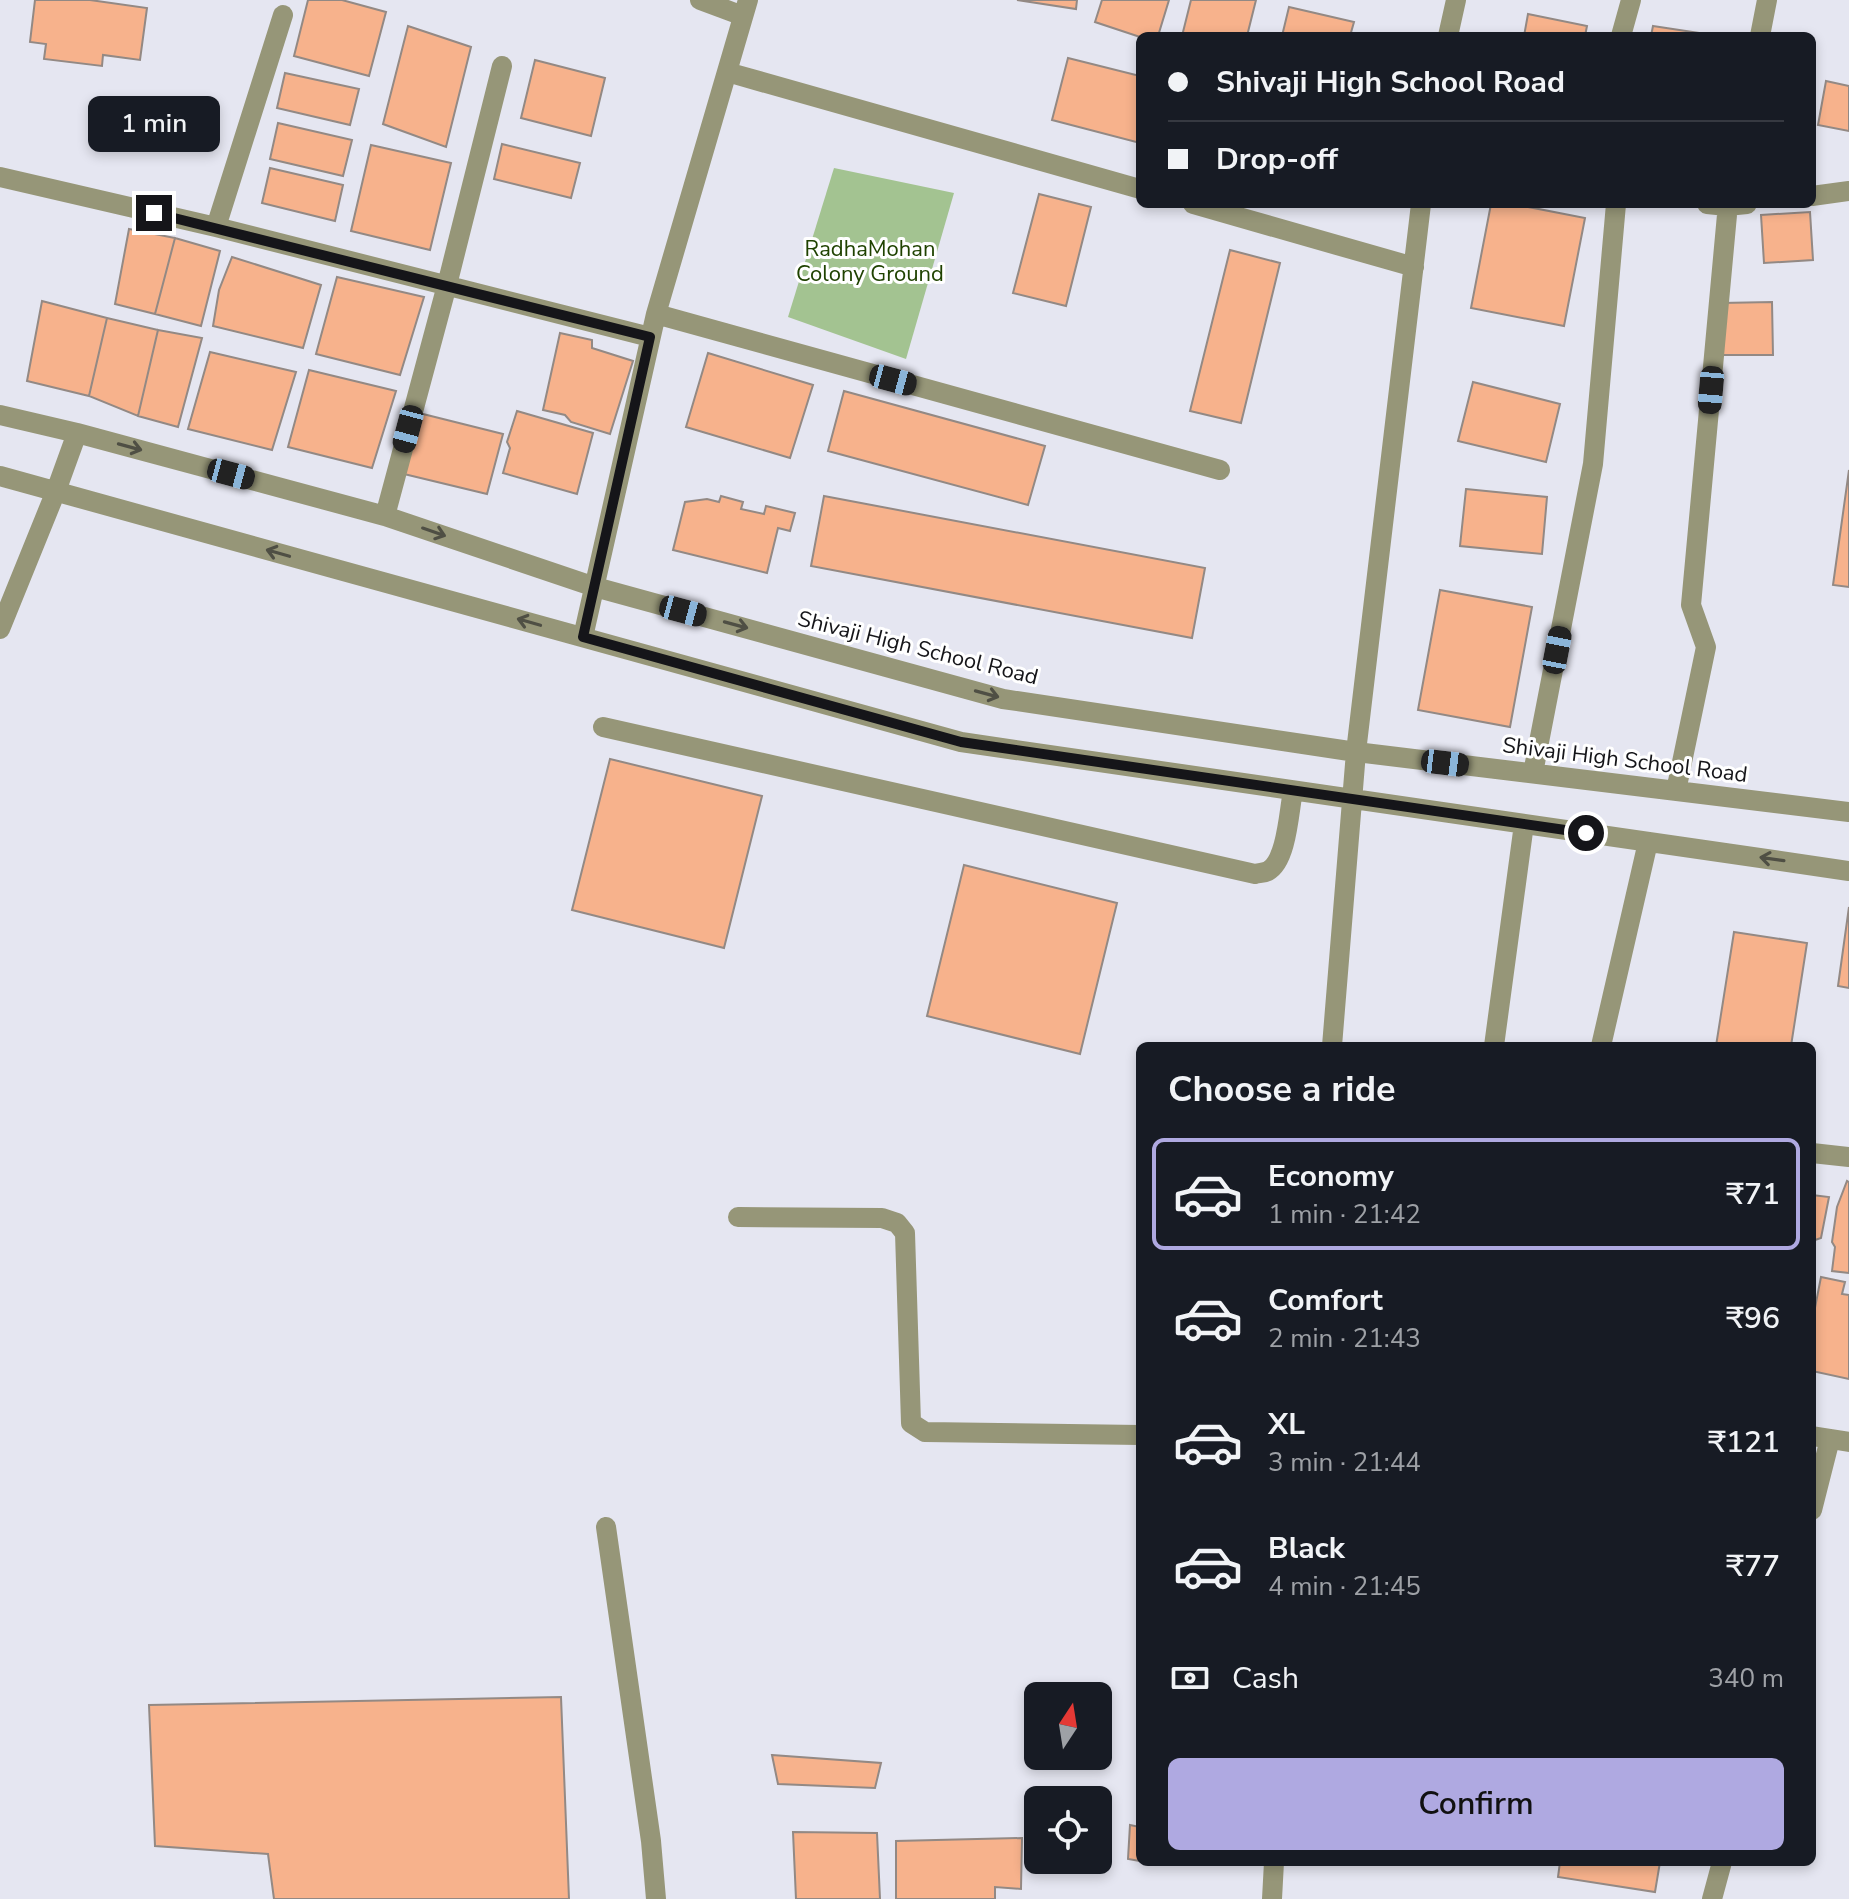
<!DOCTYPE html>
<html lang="en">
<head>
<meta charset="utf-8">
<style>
	:root { --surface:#171b24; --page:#242831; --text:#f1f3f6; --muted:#9ea1a6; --line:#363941; --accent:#afa9e1 }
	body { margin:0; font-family:"Nunito Sans",sans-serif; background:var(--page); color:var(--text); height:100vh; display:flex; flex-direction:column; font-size:30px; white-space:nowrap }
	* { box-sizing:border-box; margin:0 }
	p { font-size:26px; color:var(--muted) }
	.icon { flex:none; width:44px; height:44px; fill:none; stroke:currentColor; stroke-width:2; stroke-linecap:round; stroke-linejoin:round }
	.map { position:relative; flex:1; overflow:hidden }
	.sheet { position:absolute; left:1136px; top:1042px; width:680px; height:824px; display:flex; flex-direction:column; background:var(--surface); border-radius:12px; box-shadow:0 4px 12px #0003 }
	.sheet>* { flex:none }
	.hud { position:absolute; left:1136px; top:32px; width:680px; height:176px; border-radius:12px; box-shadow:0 4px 12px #0003; display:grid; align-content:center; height:176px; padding:0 32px; background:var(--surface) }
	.needle { width:52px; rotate:12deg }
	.buttons { position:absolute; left:1024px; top:1682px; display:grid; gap:16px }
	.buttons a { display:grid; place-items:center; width:88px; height:88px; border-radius:12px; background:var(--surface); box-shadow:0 4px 12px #0003; font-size:40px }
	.end { position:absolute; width:36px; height:36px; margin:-18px; border:10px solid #151519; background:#fff; box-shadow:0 0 0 4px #fff }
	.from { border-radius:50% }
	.bubble { position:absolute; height:56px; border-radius:12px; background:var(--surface); box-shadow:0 4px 12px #0003; font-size:26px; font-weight:600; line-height:56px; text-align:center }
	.car { position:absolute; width:24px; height:48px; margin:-24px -12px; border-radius:10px; box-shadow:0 0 6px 2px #0007; background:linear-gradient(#222 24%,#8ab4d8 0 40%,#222 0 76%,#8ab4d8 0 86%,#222 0) }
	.hud b { display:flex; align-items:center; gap:28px; height:76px; font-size:30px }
	.hud b+b { border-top:2px solid var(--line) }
	.hud i { width:20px; height:20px; background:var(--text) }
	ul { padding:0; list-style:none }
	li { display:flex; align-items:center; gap:24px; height:112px; margin:0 16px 12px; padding:0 16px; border:4px solid transparent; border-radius:12px }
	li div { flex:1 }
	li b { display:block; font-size:30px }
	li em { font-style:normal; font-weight:600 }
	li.current { border-color:var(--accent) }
	li>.icon { width:72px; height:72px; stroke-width:1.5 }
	h2 { padding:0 32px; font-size:36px; line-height:96px }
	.pay { display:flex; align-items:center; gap:20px; height:88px; padding:0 32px; font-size:30px }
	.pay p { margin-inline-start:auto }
	.cta { display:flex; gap:16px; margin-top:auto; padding:16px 32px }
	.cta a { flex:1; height:92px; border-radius:12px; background:var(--accent); color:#111; font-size:32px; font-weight:600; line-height:92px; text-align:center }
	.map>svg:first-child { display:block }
	.green { fill:#a3c391 }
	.building { fill:#f7b28c; stroke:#938984; stroke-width:2 }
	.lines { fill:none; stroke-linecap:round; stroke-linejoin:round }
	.minor { stroke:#969678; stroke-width:20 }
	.oneway { stroke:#4f4f44 }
	.route { stroke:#151519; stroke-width:10 }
	.labels { text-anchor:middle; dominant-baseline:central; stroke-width:6; stroke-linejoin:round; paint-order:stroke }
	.park-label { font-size:22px; fill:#1f4200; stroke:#fff }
	.street-label { font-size:22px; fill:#151519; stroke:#fff }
</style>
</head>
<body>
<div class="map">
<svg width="1849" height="1899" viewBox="0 0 1849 1899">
	<rect width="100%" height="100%" fill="#e5e6f1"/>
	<path class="green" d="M 834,168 L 954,193 L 906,359 L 788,317 Z"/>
	<path class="building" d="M 35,0 L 90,0 L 147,8 L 140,60 L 103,55 L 102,66 L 44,59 L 46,44 L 30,42 Z
		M 308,0 L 342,0 L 386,12 L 369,76 L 294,56 Z
		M 1017,0 L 1077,0 L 1076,9 Z
		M 1102,0 L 1169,0 L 1158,36 L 1140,37 L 1095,22 Z
		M 1191,0 L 1256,0 L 1247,36 L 1182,36 Z
		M 1289,7 L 1354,22 L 1350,36 L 1282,36 Z
		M 1528,14 L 1587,26 L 1585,36 L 1524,36 Z
		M 408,26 L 471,47 L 446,147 L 383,124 Z
		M 1653,26 L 1719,36 L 1651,36 Z
		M 1068,58 L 1140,76 L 1140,143 L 1052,120 Z
		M 535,60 L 605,78 L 591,136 L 521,118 Z
		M 285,73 L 359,89 L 350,125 L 277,108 Z
		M 1826,81 L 1849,86 L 1849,131 L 1818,125 Z
		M 278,123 L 352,140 L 343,176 L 270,159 Z
		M 502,144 L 580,163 L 571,198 L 494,179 Z
		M 371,145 L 451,163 L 430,250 L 351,231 Z
		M 270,168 L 343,185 L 335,221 L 262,203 Z
		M 1039,194 L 1091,207 L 1066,306 L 1013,293 Z
		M 1491,204 L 1513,204 L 1585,218 L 1564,326 L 1471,308 Z
		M 1810,212 L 1813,260 L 1764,263 L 1761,215 Z
		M 129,229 L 175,238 L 155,314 L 115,304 Z
		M 175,238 L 220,251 L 201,326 L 155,314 Z
		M 1230,250 L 1280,263 L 1241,423 L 1190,411 Z
		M 232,257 L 321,285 L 303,348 L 213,326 L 219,290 Z
		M 337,277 L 424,297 L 400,375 L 316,354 Z
		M 42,301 L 107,318 L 89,396 L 27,381 Z
		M 1772,302 L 1773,355 L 1722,355 L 1721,303 Z
		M 107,318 L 158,330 L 138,416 L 89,396 Z
		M 158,330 L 202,338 L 178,427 L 138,416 Z
		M 560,333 L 592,340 L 592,348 L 633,361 L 610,434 L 571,422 L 565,415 L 543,410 Z
		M 210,352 L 296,372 L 272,450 L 188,429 Z
		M 708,353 L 813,385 L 790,458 L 686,427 Z
		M 309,370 L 396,391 L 372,468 L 288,447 Z
		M 1473,382 L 1560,404 L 1546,462 L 1458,441 Z
		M 844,391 L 1045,446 L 1028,505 L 828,451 Z
		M 517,411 L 593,433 L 577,494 L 503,473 L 510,448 L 507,442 Z
		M 423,414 L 503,434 L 487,494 L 404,474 Z
		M 1849,470 L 1849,587 L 1833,585 Z
		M 1466,489 L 1547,497 L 1542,554 L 1460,546 Z
		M 721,496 L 743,502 L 741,509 L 764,514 L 766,506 L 795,513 L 790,531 L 778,528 L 767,573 L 673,550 L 685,502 L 707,499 L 719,502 Z
		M 824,496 L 1205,568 L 1192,638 L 811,566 Z
		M 1440,590 L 1532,607 L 1510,727 L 1418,710 Z
		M 610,759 L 762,796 L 724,948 L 572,910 Z
		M 964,865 L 1117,903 L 1080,1054 L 927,1016 Z
		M 1849,907 L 1849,988 L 1838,986 Z
		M 1734,932 L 1807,943 L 1791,1046 L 1716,1046 Z
		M 1847,1181 L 1849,1182 L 1849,1273 L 1832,1271 L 1835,1247 L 1832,1242 L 1837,1207 Z
		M 1812,1195 L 1829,1197 L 1821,1238 L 1812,1241 Z
		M 1821,1277 L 1845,1282 L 1842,1294 L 1849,1295 L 1849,1379 L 1812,1371 L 1812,1323 Z
		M 561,1697 L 569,1899 L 274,1899 L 268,1854 L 155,1846 L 149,1705 Z
		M 772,1755 L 881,1763 L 875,1788 L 778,1784 Z
		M 1130,1825 L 1140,1827 L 1140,1861 L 1128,1859 Z
		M 793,1832 L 877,1833 L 880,1899 L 796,1899 Z
		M 1022,1838 L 1021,1889 L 995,1887 L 995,1899 L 896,1899 L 896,1841 Z
		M 1560,1862 L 1660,1862 L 1655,1892 L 1558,1877 Z"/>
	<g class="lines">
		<path class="minor" d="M 700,0 L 743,16
			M 1448,36 L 1456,0
			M 1621,36 L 1631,0
			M 1760,36 L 1767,0
			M 727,72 L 1140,189
			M 0,177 L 216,227 L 650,337
			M 1812,196 L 1849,191
			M 1193,204 L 1414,267
			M 1707,204 L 1727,206 L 1747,204
			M 216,227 L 283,15
			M 656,314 L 1220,470
			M 0,415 L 77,433 L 385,516 L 595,587 L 1003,699 L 1356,752 L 1849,812
			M 0,476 L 961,742 L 1849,871
			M 385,516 L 447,285 L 502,66
			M 0,629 L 56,491 L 77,433
			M 583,637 L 656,314 L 748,0
			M 603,727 L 1255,874 C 1259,873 1264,873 1268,871 C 1287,861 1289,810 1293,791
			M 1533,773 L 1593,464 L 1616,204
			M 1676,791 L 1706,647 L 1691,605 L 1728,204
			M 1332,1046 L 1356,752 L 1421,204
			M 1494,1046 L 1524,824
			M 1601,1046 L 1648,842
			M 1812,1153 L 1849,1157
			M 738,1217 L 882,1218 L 897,1223 L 905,1233 L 911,1423 L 925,1432 L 1140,1435
			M 1812,1436 L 1849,1442
			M 1812,1510 L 1830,1439
			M 606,1527 L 651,1841 L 656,1899
			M 1272,1899 L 1274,1862
			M 1712,1899 L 1722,1862"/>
	</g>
	<defs><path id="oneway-shaft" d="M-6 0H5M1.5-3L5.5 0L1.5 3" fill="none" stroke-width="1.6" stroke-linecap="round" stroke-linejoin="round" transform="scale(2)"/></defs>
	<g class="oneway">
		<use href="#oneway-shaft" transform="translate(130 447) rotate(15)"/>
		<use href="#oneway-shaft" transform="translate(434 532) rotate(19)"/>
		<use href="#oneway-shaft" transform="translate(278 553) rotate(-164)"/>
		<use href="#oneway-shaft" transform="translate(529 622) rotate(-164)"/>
		<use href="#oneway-shaft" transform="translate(736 625) rotate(15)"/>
		<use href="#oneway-shaft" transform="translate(987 694) rotate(15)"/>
		<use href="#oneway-shaft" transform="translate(1772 859) rotate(-172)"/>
	</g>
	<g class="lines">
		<path class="route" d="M 154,213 L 650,337 L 583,637 L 961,742 L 1586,833"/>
	</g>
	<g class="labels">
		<g class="park-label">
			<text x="870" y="249">RadhaMohan<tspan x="870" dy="25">Colony Ground</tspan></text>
		</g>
		<g class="street-label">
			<text transform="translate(918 648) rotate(14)">Shivaji High School Road</text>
			<text transform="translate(1625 760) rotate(7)">Shivaji High School Road</text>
		</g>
	</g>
</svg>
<div class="buttons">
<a><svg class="needle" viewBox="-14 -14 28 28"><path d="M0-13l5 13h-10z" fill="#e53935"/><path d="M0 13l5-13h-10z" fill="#9ea1a6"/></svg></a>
<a><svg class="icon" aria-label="locate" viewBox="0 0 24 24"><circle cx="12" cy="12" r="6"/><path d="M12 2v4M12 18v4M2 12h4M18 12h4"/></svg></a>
</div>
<i class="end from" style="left:1586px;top:833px"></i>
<i class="end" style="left:154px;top:213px"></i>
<div class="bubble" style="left:88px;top:96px;width:132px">1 min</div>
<i class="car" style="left:893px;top:380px;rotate:105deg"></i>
<i class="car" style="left:1711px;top:390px;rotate:185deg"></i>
<i class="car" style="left:408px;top:429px;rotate:195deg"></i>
<i class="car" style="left:231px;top:474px;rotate:105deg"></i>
<i class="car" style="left:683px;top:611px;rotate:105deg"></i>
<i class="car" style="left:1557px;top:650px;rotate:11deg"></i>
<i class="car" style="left:1445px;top:763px;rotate:97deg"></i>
<div class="hud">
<b><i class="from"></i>Shivaji High School Road</b>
<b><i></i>Drop-off</b>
</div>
<section class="sheet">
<h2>Choose a ride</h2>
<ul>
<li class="current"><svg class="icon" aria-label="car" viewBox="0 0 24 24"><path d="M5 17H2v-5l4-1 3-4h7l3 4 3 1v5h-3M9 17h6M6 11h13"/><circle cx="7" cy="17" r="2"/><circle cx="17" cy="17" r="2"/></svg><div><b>Economy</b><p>1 min · 21:42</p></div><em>₹71</em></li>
<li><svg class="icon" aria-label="car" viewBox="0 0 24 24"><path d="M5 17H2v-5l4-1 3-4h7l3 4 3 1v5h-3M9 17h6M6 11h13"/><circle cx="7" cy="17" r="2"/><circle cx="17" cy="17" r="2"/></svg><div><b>Comfort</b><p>2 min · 21:43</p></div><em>₹96</em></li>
<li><svg class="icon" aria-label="car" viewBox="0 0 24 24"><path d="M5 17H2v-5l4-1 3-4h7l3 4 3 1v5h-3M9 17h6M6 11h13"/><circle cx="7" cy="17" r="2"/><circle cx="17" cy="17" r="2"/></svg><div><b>XL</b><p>3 min · 21:44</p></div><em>₹121</em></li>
<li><svg class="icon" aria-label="car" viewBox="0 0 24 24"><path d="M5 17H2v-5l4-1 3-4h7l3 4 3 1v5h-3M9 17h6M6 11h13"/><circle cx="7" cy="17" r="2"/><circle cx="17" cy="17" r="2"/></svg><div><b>Black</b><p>4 min · 21:45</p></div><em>₹77</em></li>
</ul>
<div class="pay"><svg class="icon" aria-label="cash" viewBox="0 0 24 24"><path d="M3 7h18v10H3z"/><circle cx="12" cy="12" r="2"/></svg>Cash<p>340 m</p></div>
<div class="cta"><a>Confirm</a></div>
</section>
</div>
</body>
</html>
